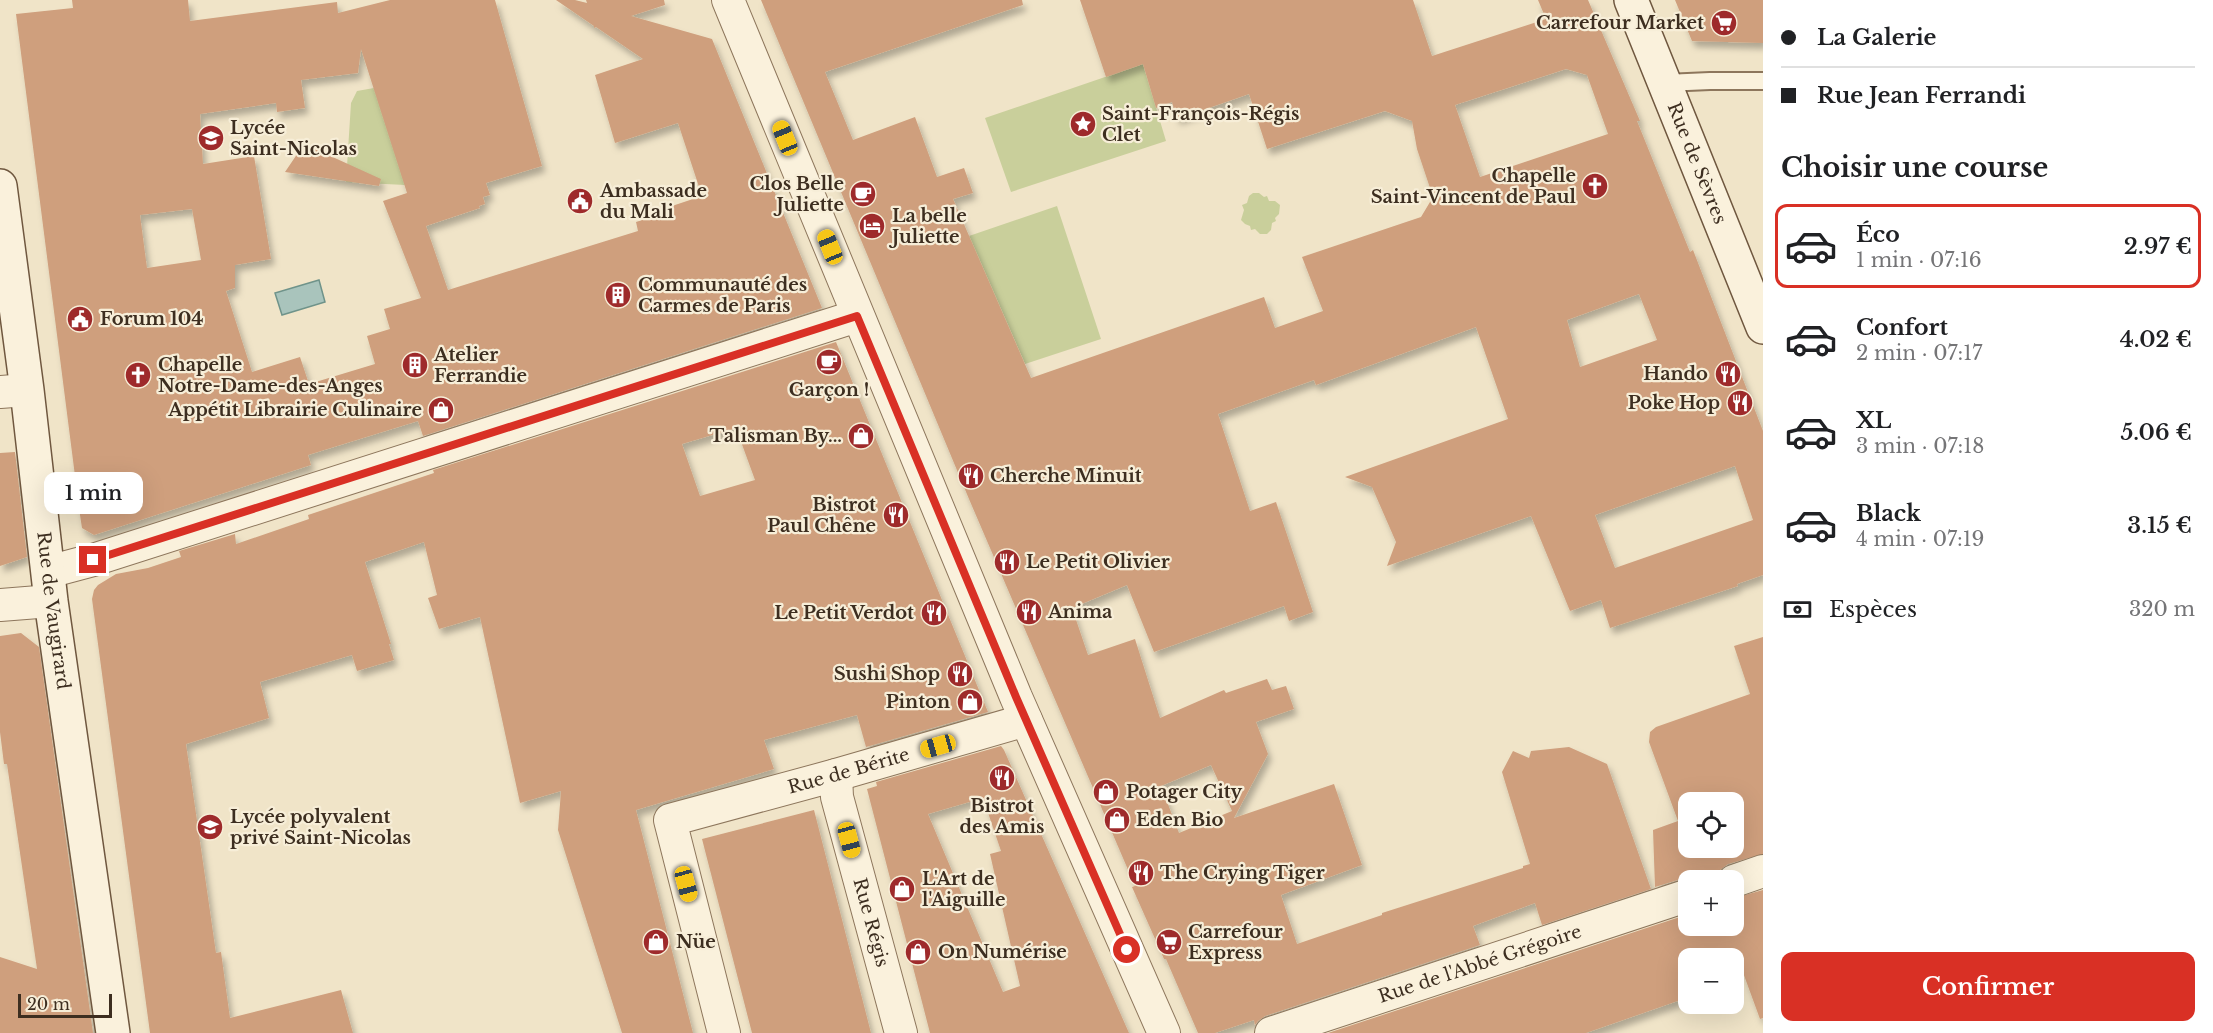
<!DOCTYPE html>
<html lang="fr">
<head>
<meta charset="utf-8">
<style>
	:root { --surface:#fff; --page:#f6f6f6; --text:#202124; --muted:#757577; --line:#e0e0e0; --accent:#d93025 }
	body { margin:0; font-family:"Libre Baskerville",serif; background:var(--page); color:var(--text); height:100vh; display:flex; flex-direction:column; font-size:22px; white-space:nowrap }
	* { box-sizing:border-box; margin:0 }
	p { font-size:20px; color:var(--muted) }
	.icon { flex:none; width:33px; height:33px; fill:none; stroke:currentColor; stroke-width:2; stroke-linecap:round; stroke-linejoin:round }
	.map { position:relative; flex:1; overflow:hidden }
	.drawer { display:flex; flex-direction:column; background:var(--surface); width:450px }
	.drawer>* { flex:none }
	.top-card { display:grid; align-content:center; height:132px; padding:0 18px; background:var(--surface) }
	.tools { position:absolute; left:1678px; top:792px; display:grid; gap:12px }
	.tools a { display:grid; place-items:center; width:66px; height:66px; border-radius:12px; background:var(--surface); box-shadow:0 6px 24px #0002; font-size:30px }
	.scale { position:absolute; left:18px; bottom:15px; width:94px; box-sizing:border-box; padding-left:6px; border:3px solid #3d2e20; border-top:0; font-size:16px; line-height:21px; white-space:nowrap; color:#3d2e20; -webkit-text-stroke:4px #f7eed8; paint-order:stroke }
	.end { position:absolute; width:27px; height:27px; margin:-14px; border:8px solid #d93025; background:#fff; box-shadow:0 0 0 3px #fff }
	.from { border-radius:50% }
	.bubble { position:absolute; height:42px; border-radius:12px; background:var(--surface); box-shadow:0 6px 24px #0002; font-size:20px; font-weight:600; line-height:42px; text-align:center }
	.car { position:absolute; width:18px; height:36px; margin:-18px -9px; border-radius:8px; box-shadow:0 0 4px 2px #0007; background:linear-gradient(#f5c518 24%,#345 0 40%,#f5c518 0 76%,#345 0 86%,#f5c518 0) }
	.top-card b { display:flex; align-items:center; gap:21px; height:57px; font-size:22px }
	.top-card b+b { border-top:2px solid var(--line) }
	.top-card i { width:15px; height:15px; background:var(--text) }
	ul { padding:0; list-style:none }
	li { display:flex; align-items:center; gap:18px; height:84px; margin:0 12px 9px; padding:0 6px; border:3px solid transparent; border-radius:12px }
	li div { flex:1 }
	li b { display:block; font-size:22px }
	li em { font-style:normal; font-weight:600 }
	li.current { border-color:var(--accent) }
	li>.icon { width:54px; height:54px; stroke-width:1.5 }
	h2 { padding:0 18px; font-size:27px; line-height:72px }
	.pay { display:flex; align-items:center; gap:15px; height:66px; padding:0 18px; font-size:22px }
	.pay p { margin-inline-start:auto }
	.button { display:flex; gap:12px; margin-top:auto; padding:12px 18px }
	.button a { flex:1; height:69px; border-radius:12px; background:var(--accent); color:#fff; font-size:24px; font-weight:600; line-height:69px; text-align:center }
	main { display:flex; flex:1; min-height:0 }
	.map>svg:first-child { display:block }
	.green { fill:#c9cf9b }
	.water { fill:#a9c4bc; stroke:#6f938a; stroke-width:1.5 }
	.building { fill:#cf9f7d; fill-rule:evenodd; filter:url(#shadow) }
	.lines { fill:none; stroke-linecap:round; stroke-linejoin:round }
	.service-casing { stroke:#8d765c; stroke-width:20 }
	.minor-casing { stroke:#8d765c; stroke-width:34 }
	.secondary-casing { stroke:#6f573f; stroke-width:36 }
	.service { stroke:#faf1dc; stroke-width:16 }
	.minor { stroke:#faf1dc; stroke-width:32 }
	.secondary { stroke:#faf1dc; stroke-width:33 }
	.route { stroke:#d93025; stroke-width:8 }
	.labels { text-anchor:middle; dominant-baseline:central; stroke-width:4.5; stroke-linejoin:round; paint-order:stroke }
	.poi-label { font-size:18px; font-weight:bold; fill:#3d2e20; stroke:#f7eed8; text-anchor:start }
	.street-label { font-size:18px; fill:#3d2e20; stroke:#f7eed8 }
</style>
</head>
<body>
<main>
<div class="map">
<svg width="1763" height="1033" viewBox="0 0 1763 1033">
	<defs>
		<filter id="shadow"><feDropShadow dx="3.5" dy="6" stdDeviation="3" flood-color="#0004"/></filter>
	</defs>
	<rect width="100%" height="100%" fill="#f0e4c8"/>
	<path class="green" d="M 1143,64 L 1166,141 L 1011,192 L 985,118 Z
		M 374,88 L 405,185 L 346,182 L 351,103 L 357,91 Z
		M 1253,193 L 1259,193 L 1264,197 L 1267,196 L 1269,201 L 1275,201 L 1280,205 L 1279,214 L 1275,218 L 1276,221 L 1272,223 L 1271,230 L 1267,234 L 1260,234 L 1255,229 L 1251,230 L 1250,226 L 1245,224 L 1241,220 L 1244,210 L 1242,205 L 1247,203 L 1249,196 Z
		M 1057,206 L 1101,339 L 1025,364 L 969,236 Z"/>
	<path class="water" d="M 319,280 L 325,302 L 282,315 L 275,293 Z"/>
	<path class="building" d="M 72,0 L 188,0 L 190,21 L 337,2 L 338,13 L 390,0 L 495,0 L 542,166 L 486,183 L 490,195 L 483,197 L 485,204 L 479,206 L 480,208 L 426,226 L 448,290 L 638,231 L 636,222 L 658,215 L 657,211 L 702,196 L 678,123 L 615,143 L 595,75 L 643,59 L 596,27 L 594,28 L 594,26 L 556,0 L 575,0 L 587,3 L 586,0 L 664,0 L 665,5 L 631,16 L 712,39 L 822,308 L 423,436 L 418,421 L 308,455 L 311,465 L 94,535 L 82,528 L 80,515 L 16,14 L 73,8 ZM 361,49 L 407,193 L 383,201 L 421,298 L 384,309 L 390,329 L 367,336 L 375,364 L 309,384 L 300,357 L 252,372 L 226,291 L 235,288 L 235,265 L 271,259 L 254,156 L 203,164 L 200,114 L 276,103 L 277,112 L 305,108 L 301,80 L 358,73 ZM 192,209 L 201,260 L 147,268 L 140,215 Z
		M 761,0 L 1022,0 L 1023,5 L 825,72 L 853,140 L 915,117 L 937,177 L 964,168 L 973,193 L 953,199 L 1031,378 L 1264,297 L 1275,328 L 1323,311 L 1302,257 L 1421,217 L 1433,197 L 1417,149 L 1412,121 L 1385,111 L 1267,149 L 1249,94 L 1177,119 L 1172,102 L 1156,108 L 1143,64 L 1106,77 L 1080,0 L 1413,0 L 1432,56 L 1546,19 L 1538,0 L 1588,0 L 1640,121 L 1637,121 L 1690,252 L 1693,250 L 1763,431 L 1763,575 L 1737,584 L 1738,586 L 1610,628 L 1601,600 L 1570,611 L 1531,516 L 1387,566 L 1396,542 L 1372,487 L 1345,477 L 1508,419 L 1476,327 L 1316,385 L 1314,380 L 1218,414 L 1250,511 L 1276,502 L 1313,612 L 1289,621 L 1284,606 L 1154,652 L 1127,585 L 1072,608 L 1088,655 L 1135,639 L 1160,718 L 1224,690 L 1226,693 L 1267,679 L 1272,690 L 1286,686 L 1294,709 L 1256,722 L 1268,754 L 1234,818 L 1334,784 L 1362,865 L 1281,895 L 1297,944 L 1382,915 L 1382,913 L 1523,868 L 1523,866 L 1530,864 L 1502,772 L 1513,751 L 1529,758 L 1531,751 L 1569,747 L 1607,764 L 1651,889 L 1542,925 L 1535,903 L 1473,926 L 1480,945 L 1265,1016 L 1258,1021 L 1255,1025 L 1254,1020 L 1215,1033 L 1198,1033 L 1166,959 L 1164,959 L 1132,887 L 1135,886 L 969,499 ZM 1566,69 L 1587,75 L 1608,134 L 1480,177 L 1455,105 ZM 1639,294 L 1657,340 L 1580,367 L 1567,320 ZM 1735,466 L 1753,520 L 1615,568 L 1595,515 ZM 1211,765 L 1232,811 L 1179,833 L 1161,786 Z
		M 1675,0 L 1763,0 L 1763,43 L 1692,41 Z
		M 304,144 L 381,179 L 379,186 L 285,172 Z
		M 836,342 L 988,712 L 866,747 L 857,715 L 764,740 L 774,769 L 636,810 L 693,1033 L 622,1033 L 558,830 L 561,791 L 520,803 L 480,617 L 439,629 L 428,598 L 437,595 L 424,542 L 365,562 L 391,644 L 389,644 L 394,660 L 357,671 L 352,655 L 260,682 L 269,718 L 186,744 L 216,953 L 221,952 L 230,1018 L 341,990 L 353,1033 L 150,1033 L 92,599 L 94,590 L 98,585 L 116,574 L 148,568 L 181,557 L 179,551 L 235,534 L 236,544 L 309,519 L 308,515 L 434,473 L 433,470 ZM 736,428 L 755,480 L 700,496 L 682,444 Z
		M 15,452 L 27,557 L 0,566 L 0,453 Z
		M 21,633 L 39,647 L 93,1033 L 0,1033 L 0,957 L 37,969 L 7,764 L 4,764 L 0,732 L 0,636 Z
		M 1763,637 L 1763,854 L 1728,864 L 1720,870 L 1716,880 L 1684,878 L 1655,887 L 1653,830 L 1678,821 L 1649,742 L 1650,732 L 1656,727 L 1750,694 L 1734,646 ZM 1689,802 L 1734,802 L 1734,848 L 1689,848 Z
		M 1001,746 L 1004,750 L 1129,1033 L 930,1033 L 867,789 L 877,786 L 876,782 ZM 983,798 L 1001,851 L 990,854 L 1020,986 L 1003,992 L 928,814 Z
		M 814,810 L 871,1033 L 752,1033 L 702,839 Z
		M 1763,890 L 1763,1018 L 1760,1019 L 1741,967 L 1734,969 L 1734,958 L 1689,958 L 1689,997 L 1586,1033 L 1328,1033 L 1689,914 L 1689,926 L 1734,926 L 1734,898 Z"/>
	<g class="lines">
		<defs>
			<path id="service" d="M 1665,83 L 1710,81 L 1763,81"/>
			<g id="minor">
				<path d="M 728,0 L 1016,697 L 1164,1033"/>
				<path d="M 0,392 L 27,390"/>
				<path d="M 48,572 L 93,560 L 857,316"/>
				<path d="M 0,605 L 51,601"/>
				<path id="s1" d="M 836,775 L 837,797 L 901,1033"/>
				<path d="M 1734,881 L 1763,871"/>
				<path id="s2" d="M 724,1033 L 670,820 L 836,775 L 1026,720"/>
				<path id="s3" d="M 1271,1033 L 1689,895"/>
			</g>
			<g id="secondary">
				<path id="s4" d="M 1631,0 L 1763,327"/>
				<path id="s5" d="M 0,186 L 27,390 L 51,601 L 113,1033"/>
			</g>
		</defs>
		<use href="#service" class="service-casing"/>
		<use href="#minor" class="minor-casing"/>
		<use href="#secondary" class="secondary-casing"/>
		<use href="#service" class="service"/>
		<use href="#minor" class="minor"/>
		<use href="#secondary" class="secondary"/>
	</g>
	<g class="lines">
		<path class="route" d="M 93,560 L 857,316 L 1016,697 L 1127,950"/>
	</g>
	<defs>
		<symbol id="supermarket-disc" viewBox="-11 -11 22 22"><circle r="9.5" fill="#9e2a2b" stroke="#f7eed8"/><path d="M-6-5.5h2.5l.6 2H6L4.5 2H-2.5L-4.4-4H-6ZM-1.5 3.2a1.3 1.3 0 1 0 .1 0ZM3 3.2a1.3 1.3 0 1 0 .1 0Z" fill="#fff"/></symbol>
		<symbol id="sight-disc" viewBox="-11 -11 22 22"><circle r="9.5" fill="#9e2a2b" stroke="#f7eed8"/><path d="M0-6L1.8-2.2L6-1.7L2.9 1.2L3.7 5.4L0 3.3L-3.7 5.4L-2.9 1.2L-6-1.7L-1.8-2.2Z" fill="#fff"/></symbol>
		<symbol id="school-disc" viewBox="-11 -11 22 22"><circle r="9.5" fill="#9e2a2b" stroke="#f7eed8"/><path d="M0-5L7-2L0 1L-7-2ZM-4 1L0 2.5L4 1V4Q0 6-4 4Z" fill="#fff"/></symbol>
		<symbol id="church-disc" viewBox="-11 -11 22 22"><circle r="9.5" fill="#9e2a2b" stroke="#f7eed8"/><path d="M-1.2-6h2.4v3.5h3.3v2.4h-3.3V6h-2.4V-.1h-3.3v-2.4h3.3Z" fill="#fff"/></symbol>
		<symbol id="cafe-disc" viewBox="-11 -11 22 22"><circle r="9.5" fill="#9e2a2b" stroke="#f7eed8"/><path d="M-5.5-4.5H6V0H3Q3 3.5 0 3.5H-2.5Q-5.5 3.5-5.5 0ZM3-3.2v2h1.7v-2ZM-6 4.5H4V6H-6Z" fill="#fff"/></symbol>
		<symbol id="civic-disc" viewBox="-11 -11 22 22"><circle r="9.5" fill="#9e2a2b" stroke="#f7eed8"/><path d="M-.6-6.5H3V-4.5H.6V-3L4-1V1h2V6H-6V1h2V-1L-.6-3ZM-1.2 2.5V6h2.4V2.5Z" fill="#fff"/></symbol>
		<symbol id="hotel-disc" viewBox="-11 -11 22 22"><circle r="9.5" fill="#9e2a2b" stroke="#f7eed8"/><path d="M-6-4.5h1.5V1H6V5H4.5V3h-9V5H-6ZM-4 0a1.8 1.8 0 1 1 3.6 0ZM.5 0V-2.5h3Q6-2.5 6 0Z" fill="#fff"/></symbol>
		<symbol id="building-disc" viewBox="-11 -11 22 22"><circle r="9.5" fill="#9e2a2b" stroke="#f7eed8"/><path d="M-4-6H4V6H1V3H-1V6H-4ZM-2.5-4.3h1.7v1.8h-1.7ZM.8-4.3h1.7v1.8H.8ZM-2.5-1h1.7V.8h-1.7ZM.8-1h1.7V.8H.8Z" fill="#fff"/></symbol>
		<symbol id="restaurant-disc" viewBox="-11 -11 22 22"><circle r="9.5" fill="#9e2a2b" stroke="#f7eed8"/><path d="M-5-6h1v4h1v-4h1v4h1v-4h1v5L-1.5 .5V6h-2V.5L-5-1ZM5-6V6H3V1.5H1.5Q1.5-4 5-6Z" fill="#fff"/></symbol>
		<symbol id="shop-disc" viewBox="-11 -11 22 22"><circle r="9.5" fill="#9e2a2b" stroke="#f7eed8"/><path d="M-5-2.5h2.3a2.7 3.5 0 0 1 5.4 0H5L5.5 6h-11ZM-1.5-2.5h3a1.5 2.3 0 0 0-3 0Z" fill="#fff"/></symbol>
	</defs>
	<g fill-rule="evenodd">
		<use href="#supermarket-disc" x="1709" y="8" width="30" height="30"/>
		<use href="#sight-disc" x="1068" y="109" width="30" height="30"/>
		<use href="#school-disc" x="196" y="123" width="30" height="30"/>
		<use href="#church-disc" x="1580" y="171" width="30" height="30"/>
		<use href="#cafe-disc" x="848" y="179" width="30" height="30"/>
		<use href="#civic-disc" x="565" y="186" width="30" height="30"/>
		<use href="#hotel-disc" x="857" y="211" width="30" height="30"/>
		<use href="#building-disc" x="603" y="280" width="30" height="30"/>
		<use href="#civic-disc" x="65" y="304" width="30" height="30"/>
		<use href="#cafe-disc" x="814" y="347" width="30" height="30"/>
		<use href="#building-disc" x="400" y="350" width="30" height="30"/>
		<use href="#restaurant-disc" x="1713" y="359" width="30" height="30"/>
		<use href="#church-disc" x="123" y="360" width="30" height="30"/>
		<use href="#restaurant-disc" x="1725" y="388" width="30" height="30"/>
		<use href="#shop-disc" x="426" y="395" width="30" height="30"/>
		<use href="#shop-disc" x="846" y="421" width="30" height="30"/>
		<use href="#restaurant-disc" x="956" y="461" width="30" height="30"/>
		<use href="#restaurant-disc" x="881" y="500" width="30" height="30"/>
		<use href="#restaurant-disc" x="992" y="547" width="30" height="30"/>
		<use href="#restaurant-disc" x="1014" y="597" width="30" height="30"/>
		<use href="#restaurant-disc" x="919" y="598" width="30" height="30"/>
		<use href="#restaurant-disc" x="945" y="659" width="30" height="30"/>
		<use href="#shop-disc" x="955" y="687" width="30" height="30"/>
		<use href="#restaurant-disc" x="987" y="763" width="30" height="30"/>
		<use href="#shop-disc" x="1091" y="777" width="30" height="30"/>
		<use href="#shop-disc" x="1102" y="805" width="30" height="30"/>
		<use href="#school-disc" x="195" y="812" width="30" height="30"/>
		<use href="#restaurant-disc" x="1126" y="858" width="30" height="30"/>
		<use href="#shop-disc" x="887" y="874" width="30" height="30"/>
		<use href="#shop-disc" x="641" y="927" width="30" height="30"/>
		<use href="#supermarket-disc" x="1154" y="927" width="30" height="30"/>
		<use href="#shop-disc" x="903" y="937" width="30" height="30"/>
	</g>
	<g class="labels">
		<g class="poi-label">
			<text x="1704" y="23" text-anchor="end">Carrefour Market</text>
			<text x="1102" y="114">Saint-François-Régis<tspan x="1102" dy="21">Clet</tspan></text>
			<text x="230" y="128">Lycée<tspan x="230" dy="21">Saint-Nicolas</tspan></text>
			<text x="1576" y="176" text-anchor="end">Chapelle<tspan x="1576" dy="21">Saint-Vincent de Paul</tspan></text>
			<text x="844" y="184" text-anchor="end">Clos Belle<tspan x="844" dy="21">Juliette</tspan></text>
			<text x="600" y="191">Ambassade<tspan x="600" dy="21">du Mali</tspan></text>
			<text x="892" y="216">La belle<tspan x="892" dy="21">Juliette</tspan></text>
			<text x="638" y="285">Communauté des<tspan x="638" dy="21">Carmes de Paris</tspan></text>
			<text x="100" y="319">Forum 104</text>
			<text x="434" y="355">Atelier<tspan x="434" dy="21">Ferrandie</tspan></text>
			<text x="158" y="365">Chapelle<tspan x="158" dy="21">Notre-Dame-des-Anges</tspan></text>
			<text x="1708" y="374" text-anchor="end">Hando</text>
			<text x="829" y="390" text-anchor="middle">Garçon !</text>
			<text x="1720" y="403" text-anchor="end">Poke Hop</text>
			<text x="422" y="410" text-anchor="end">Appétit Librairie Culinaire</text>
			<text x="842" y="436" text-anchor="end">Talisman By...</text>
			<text x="990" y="476">Cherche Minuit</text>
			<text x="876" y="505" text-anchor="end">Bistrot<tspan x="876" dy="21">Paul Chêne</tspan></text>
			<text x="1026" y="562">Le Petit Olivier</text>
			<text x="1048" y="612">Anima</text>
			<text x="914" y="613" text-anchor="end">Le Petit Verdot</text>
			<text x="940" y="674" text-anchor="end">Sushi Shop</text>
			<text x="950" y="702" text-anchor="end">Pinton</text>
			<text x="1126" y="792">Potager City</text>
			<text x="1002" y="806" text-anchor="middle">Bistrot<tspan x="1002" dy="21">des Amis</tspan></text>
			<text x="230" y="817">Lycée polyvalent<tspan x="230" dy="21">privé Saint-Nicolas</tspan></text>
			<text x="1136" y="820">Eden Bio</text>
			<text x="1160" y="873">The Crying Tiger</text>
			<text x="922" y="879">L'Art de<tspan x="922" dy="21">l'Aiguille</tspan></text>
			<text x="1188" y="932">Carrefour<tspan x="1188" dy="21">Express</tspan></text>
			<text x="676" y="942">Nüe</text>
			<text x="938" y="952">On Numérise</text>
		</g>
		<g class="street-label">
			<text stroke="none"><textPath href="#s4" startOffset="176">Rue de Sèvres</textPath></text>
			<text stroke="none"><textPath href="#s5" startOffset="428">Rue de Vaugirard</textPath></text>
			<text stroke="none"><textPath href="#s2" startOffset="405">Rue de Bérite</textPath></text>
			<text stroke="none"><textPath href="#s1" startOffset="152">Rue Régis</textPath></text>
			<text stroke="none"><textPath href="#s3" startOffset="220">Rue de l'Abbé Grégoire</textPath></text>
		</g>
	</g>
</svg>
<div class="tools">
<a><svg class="icon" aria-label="locate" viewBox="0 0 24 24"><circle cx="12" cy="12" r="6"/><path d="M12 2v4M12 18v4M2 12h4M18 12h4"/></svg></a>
<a>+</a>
<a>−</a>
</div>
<div class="scale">20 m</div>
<i class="end from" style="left:1127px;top:950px"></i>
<i class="end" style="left:93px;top:560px"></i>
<div class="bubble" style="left:44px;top:472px;width:99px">1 min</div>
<i class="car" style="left:785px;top:138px;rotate:338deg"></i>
<i class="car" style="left:830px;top:247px;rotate:338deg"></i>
<i class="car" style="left:938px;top:746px;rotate:254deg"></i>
<i class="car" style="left:849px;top:840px;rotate:165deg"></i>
<i class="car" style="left:686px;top:884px;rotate:165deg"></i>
</div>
<section class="drawer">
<div class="top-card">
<b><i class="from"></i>La Galerie</b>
<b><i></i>Rue Jean Ferrandi</b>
</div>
<h2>Choisir une course</h2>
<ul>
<li class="current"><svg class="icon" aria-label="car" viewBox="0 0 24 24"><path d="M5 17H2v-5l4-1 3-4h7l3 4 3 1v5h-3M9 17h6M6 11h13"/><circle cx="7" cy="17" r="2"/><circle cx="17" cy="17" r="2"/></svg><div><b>Éco</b><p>1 min · 07:16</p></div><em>2.97 €</em></li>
<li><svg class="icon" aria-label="car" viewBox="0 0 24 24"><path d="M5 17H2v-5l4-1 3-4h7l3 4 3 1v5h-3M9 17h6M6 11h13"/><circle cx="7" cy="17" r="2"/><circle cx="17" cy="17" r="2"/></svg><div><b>Confort</b><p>2 min · 07:17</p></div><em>4.02 €</em></li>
<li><svg class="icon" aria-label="car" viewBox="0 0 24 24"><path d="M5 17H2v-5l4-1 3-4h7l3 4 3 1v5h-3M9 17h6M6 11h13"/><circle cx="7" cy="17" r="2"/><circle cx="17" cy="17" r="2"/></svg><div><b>XL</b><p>3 min · 07:18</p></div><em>5.06 €</em></li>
<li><svg class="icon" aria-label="car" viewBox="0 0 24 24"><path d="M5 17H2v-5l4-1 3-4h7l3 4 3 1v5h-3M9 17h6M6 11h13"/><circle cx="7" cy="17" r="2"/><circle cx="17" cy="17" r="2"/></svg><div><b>Black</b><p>4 min · 07:19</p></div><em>3.15 €</em></li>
</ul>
<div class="pay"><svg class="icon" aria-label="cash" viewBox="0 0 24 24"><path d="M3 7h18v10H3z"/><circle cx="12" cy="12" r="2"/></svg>Espèces<p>320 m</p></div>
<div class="button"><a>Confirmer</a></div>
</section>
</main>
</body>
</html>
